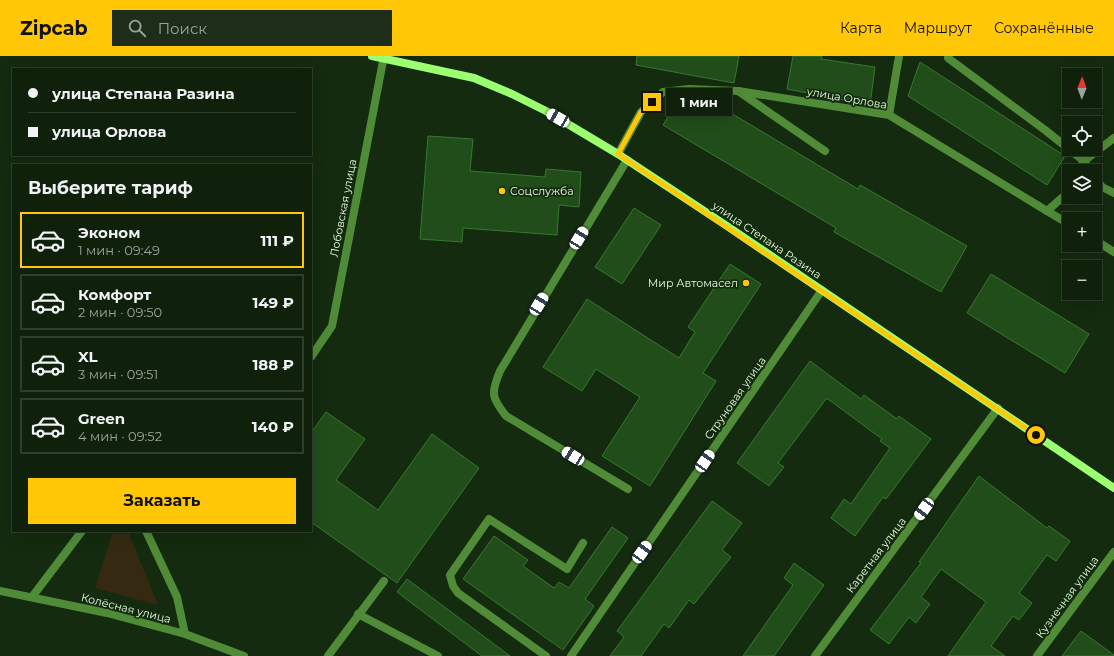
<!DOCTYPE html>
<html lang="ru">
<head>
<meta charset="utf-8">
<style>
	:root { --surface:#0f200b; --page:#1d2d19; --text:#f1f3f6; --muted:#9ba39d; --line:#2f3e2c; --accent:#ffc705 }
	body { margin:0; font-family:Montserrat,sans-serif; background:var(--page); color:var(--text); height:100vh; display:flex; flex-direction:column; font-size:15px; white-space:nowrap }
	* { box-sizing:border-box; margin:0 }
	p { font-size:13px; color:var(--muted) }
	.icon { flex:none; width:22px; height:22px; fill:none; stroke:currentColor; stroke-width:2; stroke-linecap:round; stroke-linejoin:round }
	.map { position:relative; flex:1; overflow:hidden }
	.panel { position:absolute; left:12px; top:108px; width:300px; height:368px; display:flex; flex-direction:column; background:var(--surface); border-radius:0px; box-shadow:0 4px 16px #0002,0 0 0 1px var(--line) }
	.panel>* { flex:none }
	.hud { position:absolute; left:12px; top:12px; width:300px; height:88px; border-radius:0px; box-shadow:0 4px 16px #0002,0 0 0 1px var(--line); display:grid; align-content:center; height:88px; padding:0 16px; background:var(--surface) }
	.needle { width:26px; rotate:1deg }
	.fabs { position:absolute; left:1062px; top:12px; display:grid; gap:8px }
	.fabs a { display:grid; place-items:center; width:40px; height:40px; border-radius:0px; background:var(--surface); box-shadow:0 4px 16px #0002,0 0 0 1px var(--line); font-size:20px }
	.end { position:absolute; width:18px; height:18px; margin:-9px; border:5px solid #ffc705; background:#111; box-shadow:0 0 0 2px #111 }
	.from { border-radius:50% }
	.bubble { position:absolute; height:28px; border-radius:0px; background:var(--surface); box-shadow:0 4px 16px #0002,0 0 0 1px var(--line); font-size:13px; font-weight:700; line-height:28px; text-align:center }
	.car { position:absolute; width:12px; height:24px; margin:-12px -6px; border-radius:5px; box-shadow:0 0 3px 1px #0007; background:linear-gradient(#fff 24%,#345 0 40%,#fff 0 76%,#345 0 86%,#fff 0) }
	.hud b { display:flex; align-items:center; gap:14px; height:38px; font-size:15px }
	.hud b+b { border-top:1px solid var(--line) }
	.hud i { width:10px; height:10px; background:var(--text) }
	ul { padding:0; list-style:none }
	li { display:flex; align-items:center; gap:12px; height:56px; margin:0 8px 6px; padding:0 8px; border:2px solid var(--line); border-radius:0px }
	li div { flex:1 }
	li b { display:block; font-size:15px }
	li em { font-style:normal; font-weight:700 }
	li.selected { border-color:var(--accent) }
	li>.icon { width:36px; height:36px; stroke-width:1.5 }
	h2 { padding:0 16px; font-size:18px; line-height:48px }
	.action { display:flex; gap:8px; margin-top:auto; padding:8px 16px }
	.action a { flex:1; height:46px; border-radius:0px; background:var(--accent); color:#111; font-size:16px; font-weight:700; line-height:46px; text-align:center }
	header { display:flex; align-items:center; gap:24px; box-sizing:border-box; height:56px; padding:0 20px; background:var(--accent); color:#111 }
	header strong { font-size:19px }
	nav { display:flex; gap:22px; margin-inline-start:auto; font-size:14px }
	.search { width:280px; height:36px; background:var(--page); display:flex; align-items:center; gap:10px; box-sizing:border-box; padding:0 14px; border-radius:0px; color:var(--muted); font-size:15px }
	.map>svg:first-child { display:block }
	.green { fill:#352912 }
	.building { fill:#204d1a; stroke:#357a2b }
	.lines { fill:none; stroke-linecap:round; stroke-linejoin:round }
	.service { stroke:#508c38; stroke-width:8 }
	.minor { stroke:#508c38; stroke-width:8 }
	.secondary { stroke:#9bff70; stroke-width:8 }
	.route { stroke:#ffc705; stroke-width:5 }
	.poi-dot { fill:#ffc705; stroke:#142b0f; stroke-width:1.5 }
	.labels { text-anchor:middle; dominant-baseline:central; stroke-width:3.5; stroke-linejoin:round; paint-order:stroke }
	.street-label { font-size:11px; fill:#e1ffd9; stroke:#142b0f }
	.poi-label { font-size:11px; fill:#e1ffd9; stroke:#142b0f; text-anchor:start }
</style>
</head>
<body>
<header>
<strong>Zipcab</strong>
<div class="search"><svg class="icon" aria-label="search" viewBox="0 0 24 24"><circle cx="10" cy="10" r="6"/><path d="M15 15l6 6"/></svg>Поиск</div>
<nav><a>Карта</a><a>Маршрут</a><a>Сохранённые</a></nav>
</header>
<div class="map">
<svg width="1114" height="600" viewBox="0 0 1114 600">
	<rect width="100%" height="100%" fill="#142b0f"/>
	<path class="green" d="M 113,475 L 128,475 L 158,549 L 95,532 Z"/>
	<path class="building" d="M 637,0 L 739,0 L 734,27 L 636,9 Z
		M 793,0 L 822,0 L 821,3 L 875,11 L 870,49 L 787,33 Z
		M 920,6 L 1065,100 L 1047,129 L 908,40 Z
		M 704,41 L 858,133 L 860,129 L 967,190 L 941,236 L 834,176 L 836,172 L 663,69 L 676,48 L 694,58 Z
		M 428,80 L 473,83 L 470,115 L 545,121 L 546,113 L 581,116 L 579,151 L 559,149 L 557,179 L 463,172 L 462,186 L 420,183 Z
		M 634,152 L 661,169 L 622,228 L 595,211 Z
		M 730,208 L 761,228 L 703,317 L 716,325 L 650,430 L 602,400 L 640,341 L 596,313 L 582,335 L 543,311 L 587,243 L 679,302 L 695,276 L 688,271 Z
		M 991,218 L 1089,278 L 1065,317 L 967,257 Z
		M 810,305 L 861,343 L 864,339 L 897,363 L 899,360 L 931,383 L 886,443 L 883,441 L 855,480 L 831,462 L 844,443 L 851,448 L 890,392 L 880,385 L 882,383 L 828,343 L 826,343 L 778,407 L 784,411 L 769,430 L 737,407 Z
		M 326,356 L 365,383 L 336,424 L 378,454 L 432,378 L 479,412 L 397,527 L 311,466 L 311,377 Z
		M 979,420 L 1047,472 L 1049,470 L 1070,485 L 1056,505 L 1047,499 L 1019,537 L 1032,547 L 1019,564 L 1013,560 L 991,590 L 1005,600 L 948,600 L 986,546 L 941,513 L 921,541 L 930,548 L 916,567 L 909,561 L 889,588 L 870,574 L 921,507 L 919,506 Z
		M 712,445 L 742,467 L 722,494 L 731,501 L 694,548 L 689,544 L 669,572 L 664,568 L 641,600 L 610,600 L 624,581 L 617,575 Z
		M 612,471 L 628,482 L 585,543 L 594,550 L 563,594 L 463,523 L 494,480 L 528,504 L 523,510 L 554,532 L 559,526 L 569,532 Z
		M 794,507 L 824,529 L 774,600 L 743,600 L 793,529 L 784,522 Z
		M 407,523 L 510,600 L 482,600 L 397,536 Z
		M 1081,575 L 1114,599 L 1114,600 L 1062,600 Z"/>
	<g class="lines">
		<path class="service" d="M 948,0 L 948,2 L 1045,74 L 1084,105 L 1091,115
			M 738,35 L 825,95
			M 627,104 L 500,315 C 491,337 491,341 506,360 L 628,433
			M 1095,121 L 1102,131 L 1114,137
			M 1047,155 L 1069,168
			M 1095,184 L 1114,196
			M 358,558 L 438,600
			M 328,600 L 384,525
			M 546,600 L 458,537 L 453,530 L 450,519 L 489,463 L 567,513 L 583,487"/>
		<path class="minor" d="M 889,59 L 899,0
			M 618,98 L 641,56 L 663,36 L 689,33 L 738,35 L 889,59 L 1047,155 L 1064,140 L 1069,131
			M 1078,115 L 1084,105 L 1114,82
			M 311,301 L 332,270 L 384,0
			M 146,475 L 177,541 L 185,578
			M 0,535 L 107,557 L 185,578 L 244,600
			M 32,541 L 82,475
			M 571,600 L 822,234
			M 815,600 L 998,352
			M 1037,600 L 1114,496"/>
		<path class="secondary" d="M 372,0 L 474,22 L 512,38 L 546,55 L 618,98 L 727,170 L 1114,432"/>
	</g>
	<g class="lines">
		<path class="route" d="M 652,46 L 641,56 L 618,98 L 1036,379"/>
	</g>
	<g class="poi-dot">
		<circle cx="502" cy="135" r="4"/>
		<circle cx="746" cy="227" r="4"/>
	</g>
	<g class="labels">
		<g class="street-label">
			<text transform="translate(847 42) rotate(10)">улица Орлова</text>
			<text transform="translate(343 152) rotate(-79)">Лобовская улица</text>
			<text transform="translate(767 184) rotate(34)">улица Степана Разина</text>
			<text transform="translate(735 342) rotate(-55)">Струновая улица</text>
			<text transform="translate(876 499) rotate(-53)">Каретная улица</text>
			<text transform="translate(1067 541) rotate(-54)">Кузнечная улица</text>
			<text transform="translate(126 552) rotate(14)">Колёсная улица</text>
		</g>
		<g class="poi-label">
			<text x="510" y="135">Соцслужба</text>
			<text x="738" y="227" text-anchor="end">Мир Автомасел</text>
		</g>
	</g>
</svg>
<div class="fabs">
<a><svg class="needle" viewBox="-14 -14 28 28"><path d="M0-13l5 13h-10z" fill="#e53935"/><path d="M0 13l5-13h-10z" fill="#9ba39d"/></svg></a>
<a><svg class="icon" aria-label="locate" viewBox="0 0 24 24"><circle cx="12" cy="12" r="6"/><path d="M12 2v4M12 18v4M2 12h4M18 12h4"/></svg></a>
<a><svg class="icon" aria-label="layers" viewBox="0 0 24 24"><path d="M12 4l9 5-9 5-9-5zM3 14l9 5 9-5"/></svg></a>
<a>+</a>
<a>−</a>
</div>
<i class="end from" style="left:1036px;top:379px"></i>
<i class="end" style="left:652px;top:46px"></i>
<div class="bubble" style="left:666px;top:32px;width:66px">1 мин</div>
<i class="car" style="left:558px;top:62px;rotate:300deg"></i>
<i class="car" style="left:579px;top:182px;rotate:31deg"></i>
<i class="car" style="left:539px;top:248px;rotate:31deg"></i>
<i class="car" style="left:573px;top:400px;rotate:301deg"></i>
<i class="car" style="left:705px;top:405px;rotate:34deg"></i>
<i class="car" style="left:924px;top:453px;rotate:216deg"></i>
<i class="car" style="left:642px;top:496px;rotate:35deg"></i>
<div class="hud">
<b><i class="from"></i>улица Степана Разина</b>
<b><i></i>улица Орлова</b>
</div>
<section class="panel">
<h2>Выберите тариф</h2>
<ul>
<li class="selected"><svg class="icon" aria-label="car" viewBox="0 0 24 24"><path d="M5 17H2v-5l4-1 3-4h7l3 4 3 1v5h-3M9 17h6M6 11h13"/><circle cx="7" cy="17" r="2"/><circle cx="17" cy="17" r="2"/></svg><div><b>Эконом</b><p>1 мин · 09:49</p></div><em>111 ₽</em></li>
<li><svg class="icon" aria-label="car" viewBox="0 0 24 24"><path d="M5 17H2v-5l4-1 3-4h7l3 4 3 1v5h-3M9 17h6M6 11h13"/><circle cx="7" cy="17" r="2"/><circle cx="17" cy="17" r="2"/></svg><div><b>Комфорт</b><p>2 мин · 09:50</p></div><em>149 ₽</em></li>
<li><svg class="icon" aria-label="car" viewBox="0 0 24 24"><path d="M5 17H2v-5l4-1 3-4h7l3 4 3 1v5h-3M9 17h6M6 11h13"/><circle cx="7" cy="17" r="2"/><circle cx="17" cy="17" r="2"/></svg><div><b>XL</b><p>3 мин · 09:51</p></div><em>188 ₽</em></li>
<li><svg class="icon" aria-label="car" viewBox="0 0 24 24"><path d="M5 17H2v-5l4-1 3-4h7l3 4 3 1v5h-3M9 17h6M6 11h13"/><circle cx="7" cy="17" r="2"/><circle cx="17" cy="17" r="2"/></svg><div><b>Green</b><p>4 мин · 09:52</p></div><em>140 ₽</em></li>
</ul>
<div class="action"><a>Заказать</a></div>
</section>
</div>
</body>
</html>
